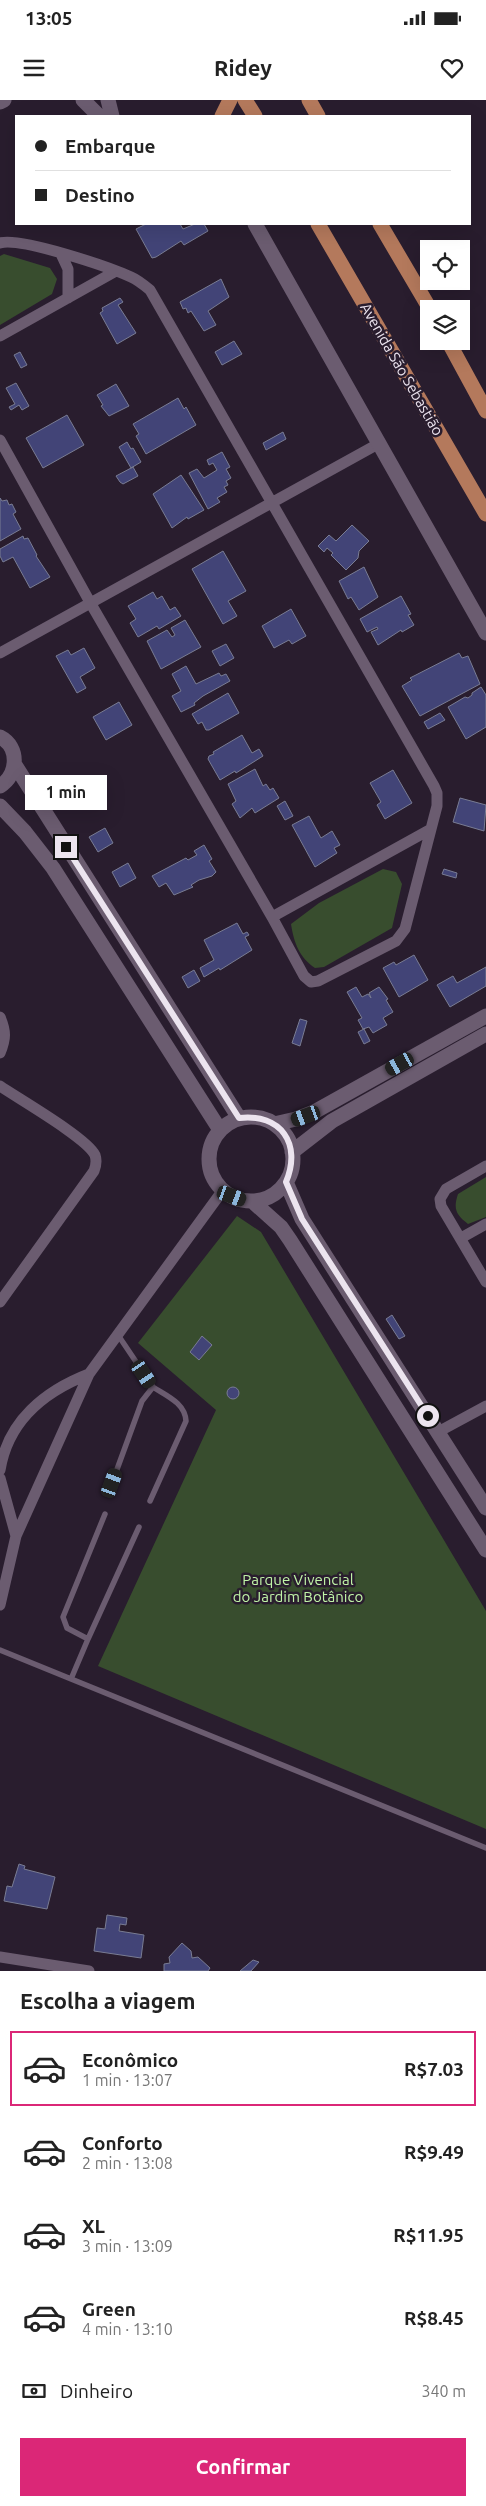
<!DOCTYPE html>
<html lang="pt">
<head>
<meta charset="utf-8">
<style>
	:root { --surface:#fff; --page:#f2f2f2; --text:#222; --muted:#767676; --line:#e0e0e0; --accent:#db2777 }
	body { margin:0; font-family:Ubuntu,sans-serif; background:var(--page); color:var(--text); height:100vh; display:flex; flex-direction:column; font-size:19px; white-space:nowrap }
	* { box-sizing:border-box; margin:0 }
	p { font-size:16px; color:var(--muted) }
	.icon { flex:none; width:28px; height:28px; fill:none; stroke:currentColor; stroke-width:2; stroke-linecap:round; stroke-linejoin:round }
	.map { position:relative; height:1871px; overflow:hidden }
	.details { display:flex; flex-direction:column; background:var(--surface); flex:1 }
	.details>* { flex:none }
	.hud { position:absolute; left:15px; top:15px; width:456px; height:110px; border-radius:0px; box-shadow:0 5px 20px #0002; display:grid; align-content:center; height:110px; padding:0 20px; background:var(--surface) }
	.tools { position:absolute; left:420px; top:140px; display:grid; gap:10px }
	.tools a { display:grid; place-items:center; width:50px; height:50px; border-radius:0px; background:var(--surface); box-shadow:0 5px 20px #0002; font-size:25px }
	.end { position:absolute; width:22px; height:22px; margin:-11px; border:6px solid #ece4ef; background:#111; box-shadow:0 0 0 2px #111 }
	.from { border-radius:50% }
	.bubble { position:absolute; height:35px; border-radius:0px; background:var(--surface); box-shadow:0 5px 20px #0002; font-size:16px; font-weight:600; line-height:35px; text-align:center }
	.car { position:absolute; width:15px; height:30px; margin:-15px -8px; border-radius:6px; box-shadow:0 0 4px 1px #0007; background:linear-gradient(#222 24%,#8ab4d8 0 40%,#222 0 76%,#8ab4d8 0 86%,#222 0) }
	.hud b { display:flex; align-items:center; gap:18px; height:48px; font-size:19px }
	.hud b+b { border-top:1px solid var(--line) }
	.hud i { width:12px; height:12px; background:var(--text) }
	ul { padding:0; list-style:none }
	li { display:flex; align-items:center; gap:15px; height:75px; margin:0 10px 8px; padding:0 10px; border:2px solid transparent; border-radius:0px }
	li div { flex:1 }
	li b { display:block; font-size:19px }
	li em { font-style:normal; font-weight:600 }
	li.selected { border-color:var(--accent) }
	li>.icon { width:45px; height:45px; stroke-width:1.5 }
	h2 { padding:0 20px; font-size:22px; line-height:60px }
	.pay { display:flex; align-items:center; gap:12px; height:55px; padding:0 20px; font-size:19px }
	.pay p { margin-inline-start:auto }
	.button { display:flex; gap:10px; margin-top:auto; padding:10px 20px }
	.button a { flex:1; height:58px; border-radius:0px; background:var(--accent); color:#fff; font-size:20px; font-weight:600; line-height:58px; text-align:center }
	.status { display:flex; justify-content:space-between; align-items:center; height:35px; padding:0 25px; background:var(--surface); direction:ltr }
	.status svg { height:14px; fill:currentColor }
	header { display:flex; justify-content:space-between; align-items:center; height:65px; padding:0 20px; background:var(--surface); font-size:22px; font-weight:600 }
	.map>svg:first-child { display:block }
	.green { fill:#384d2e }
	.building { fill:#424477; stroke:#797c93 }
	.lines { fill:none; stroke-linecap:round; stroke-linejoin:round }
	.lane { stroke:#6b5c70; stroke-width:5.5 }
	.street { stroke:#6b5c70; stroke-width:11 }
	.secondary { stroke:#6b5c70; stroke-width:15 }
	.primary { stroke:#b4795c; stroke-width:15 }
	.route { stroke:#ece4ef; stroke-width:6 }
	.labels { text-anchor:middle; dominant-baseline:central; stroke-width:5; stroke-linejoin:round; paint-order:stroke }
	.street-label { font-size:15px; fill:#ece4ef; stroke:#291d2e }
	.park-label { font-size:15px; fill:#c0f4a7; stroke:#291d2e }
</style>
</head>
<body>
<div class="status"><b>13:05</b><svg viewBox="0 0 49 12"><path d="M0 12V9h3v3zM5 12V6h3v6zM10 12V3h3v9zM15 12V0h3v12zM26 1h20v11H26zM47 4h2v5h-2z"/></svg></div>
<header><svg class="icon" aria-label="menu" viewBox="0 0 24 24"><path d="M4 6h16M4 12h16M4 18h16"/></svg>Ridey<svg class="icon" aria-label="heart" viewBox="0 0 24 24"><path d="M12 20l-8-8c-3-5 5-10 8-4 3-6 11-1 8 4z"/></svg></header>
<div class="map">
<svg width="486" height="1871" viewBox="0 0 486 1871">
	<rect width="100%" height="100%" fill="#291d2e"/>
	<path class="green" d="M 4,154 L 50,168 L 57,179 L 52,194 L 0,225 L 0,156 Z
		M 383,769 L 396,772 L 402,784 L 392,828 L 324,867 L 315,868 C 299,857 294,843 291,824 L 319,803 Z
		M 486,1077 L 486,1117 L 468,1124 C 456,1115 453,1109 458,1094 Z
		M 237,1116 L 261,1132 L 486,1511 L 486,1729 L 98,1566 L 216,1310 L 138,1243 Z"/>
	<path class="building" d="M 146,124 L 180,124 L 183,129 L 195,124 L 204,124 L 208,131 L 184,145 L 181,141 L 156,157 L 152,158 L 136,129 Z
		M 221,179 L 229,197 L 208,211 L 216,225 L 204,231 L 191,211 L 188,213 L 186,208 L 183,209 L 180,202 Z
		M 120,198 L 123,202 L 118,205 L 136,233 L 117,244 L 100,213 L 103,211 L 102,208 Z
		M 234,241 L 242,254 L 222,265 L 215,252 Z
		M 20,252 L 27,265 L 21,268 L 14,255 Z
		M 16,283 L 29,306 L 22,310 L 19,305 L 11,310 L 9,307 L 15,304 L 6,288 Z
		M 116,284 L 129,306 L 109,316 L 101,306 L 103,305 L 97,295 Z
		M 178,298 L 184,309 L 186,307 L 196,325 L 146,354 L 136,336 L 139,334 L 133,324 Z
		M 67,315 L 84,345 L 43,368 L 26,338 Z
		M 283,332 L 286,339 L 266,350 L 263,343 Z
		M 127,342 L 131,349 L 133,348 L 141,362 L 131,368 L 119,347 Z
		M 222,352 L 230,367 L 226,369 L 231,378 L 226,381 L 228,385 L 224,387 L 227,392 L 217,398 L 220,402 L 208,409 L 189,373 L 197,369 L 204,378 L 217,370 L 213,363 L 209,365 L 207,360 Z
		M 133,367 L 138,376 L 123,384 L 120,382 L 116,376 Z
		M 181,375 L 204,410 L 188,419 L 187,417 L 172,428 L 153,394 Z
		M 0,398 L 2,401 L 7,400 L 9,405 L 12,404 L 16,412 L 13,414 L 21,429 L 0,441 Z
		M 352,425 L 369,441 L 359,451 L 358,458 L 346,470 L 331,455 L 333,453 L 327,448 L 324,452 L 318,446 L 329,435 L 336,441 Z
		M 23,436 L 24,439 L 28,438 L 37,455 L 36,456 L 50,477 L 30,488 L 13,457 L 3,462 L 0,456 L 0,449 Z
		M 223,451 L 246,491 L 228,501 L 237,516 L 223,524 L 192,469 Z
		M 364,467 L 378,497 L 359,510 L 351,497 L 348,499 L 339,481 Z
		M 153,492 L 157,499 L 162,496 L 170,510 L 175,507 L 181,516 L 159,529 L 157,526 L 138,537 L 130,523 L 136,519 L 128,506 Z
		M 401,496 L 411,514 L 408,515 L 414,525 L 402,532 L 401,530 L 378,545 L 371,532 L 378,529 L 377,527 L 367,532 L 360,519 Z
		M 291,509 L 306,536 L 292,544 L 289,540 L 274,548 L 262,526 Z
		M 185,520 L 201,547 L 161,569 L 147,541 L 167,530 L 172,537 L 175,535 L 171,528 Z
		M 226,544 L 234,558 L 220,566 L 212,551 Z
		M 84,548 L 95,568 L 80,577 L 86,588 L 77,593 L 56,556 L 68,550 L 71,555 Z
		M 459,553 L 462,558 L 468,556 L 480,584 L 420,616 L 402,586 L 412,580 L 410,578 Z
		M 186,566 L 196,584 L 219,573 L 221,576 L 226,574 L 230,581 L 203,596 L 194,603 L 195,605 L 181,612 L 172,596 L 181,591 L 172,574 Z
		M 481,587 L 486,595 L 486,627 L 466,639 L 448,607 L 465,597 L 468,598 L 472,595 L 472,593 Z
		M 228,593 L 239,613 L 209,630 L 206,630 L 202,622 L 198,624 L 192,614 Z
		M 119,602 L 132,625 L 106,640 L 93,617 Z
		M 440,613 L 445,620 L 428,629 L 424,622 Z
		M 242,635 L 252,653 L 259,649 L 263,656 L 236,673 L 235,671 L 220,680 L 208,659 L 209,656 L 214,654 L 213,652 Z
		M 255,669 L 263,686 L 266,684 L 270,690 L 273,688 L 279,698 L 255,713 L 252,708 L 240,718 L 232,704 L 236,701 L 228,684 Z
		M 393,670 L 412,703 L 385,719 L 377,705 L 381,702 L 370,683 Z
		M 460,698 L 486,705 L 484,731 L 453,722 Z
		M 285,701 L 293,716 L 285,720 L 277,706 Z
		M 309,716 L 321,738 L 332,731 L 340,745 L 334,748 L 337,753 L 315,767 L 292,725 Z
		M 105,728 L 113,743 L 98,752 L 89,737 Z
		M 204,745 L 212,759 L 209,761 L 216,772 L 212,776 L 199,780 L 191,785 L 193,787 L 174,795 L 166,783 L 159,787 L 152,776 L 186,758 L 188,760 L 197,755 L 194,751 Z
		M 128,763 L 136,778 L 120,787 L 112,772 Z
		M 444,769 L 457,773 L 456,778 L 442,774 Z
		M 237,823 L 243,834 L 247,832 L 249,835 L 245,837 L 252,850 L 220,870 L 219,868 L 204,877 L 200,868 L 214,860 L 204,840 Z
		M 414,855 L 428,880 L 399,897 L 383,868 L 394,862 L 396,865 Z
		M 486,867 L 486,886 L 450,907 L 437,885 L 453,876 L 457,883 Z
		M 194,870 L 200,881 L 188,888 L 182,877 Z
		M 356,887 L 362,897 L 368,894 L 371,898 L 369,893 L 379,887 L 388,899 L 386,900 L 393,912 L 383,918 L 387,925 L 373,933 L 369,927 L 363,929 L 358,920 L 362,918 L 347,892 Z
		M 300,919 L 307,921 L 300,946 L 292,943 Z
		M 364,929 L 370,941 L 364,944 L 358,932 Z
		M 392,1215 L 405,1236 L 399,1239 L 386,1219 Z
		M 202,1236 L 212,1245 L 199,1260 L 190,1252 Z
		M227 1293a6 6 0 1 1 12 0a6 6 0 1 1-12 0Z
		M 19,1764 L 25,1766 L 24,1769 L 55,1777 L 47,1809 L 4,1801 L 7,1786 L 12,1787 Z
		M 107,1815 L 127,1818 L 126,1825 L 120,1824 L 119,1831 L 144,1835 L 141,1858 L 94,1851 L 97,1828 L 105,1829 Z
		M 182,1843 L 191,1851 L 192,1858 L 198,1857 L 210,1868 L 208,1871 L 164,1871 L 164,1864 L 170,1863 L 169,1857 Z
		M 253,1860 L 259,1862 L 251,1871 L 240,1871 Z"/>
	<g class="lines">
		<path class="lane" d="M 118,1235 L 153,1287
			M 112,1383 L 142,1301 L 153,1287 C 167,1296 185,1303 186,1321 L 150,1401
			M 105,1414 L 63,1517 L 67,1528 L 88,1539 L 139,1427
			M 0,1550 L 486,1748
			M 71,1579 L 88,1539"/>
		<path class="street" d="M 0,143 C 21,137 109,167 131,177 C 138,180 144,185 150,190 L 434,686 L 437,693 L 437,706 L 405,829 L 396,841 L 318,881 L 311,882 L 304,876 L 272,817 L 91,504 L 0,340
			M 61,154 L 68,169 L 68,198
			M 0,236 L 116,171
			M 0,553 L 378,344
			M 272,817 L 431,729
			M 0,917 C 6,931 6,939 0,953
			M 0,986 C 19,999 87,1038 95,1055 C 97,1061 96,1066 94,1071 L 0,1202
			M 486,1066 L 446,1089 L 440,1099 L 441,1106 L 486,1182
			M 461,1138 L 486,1124
			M 438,1332 L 486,1306
			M 0,1370 C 8,1321 45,1291 89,1274
			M 0,1378 L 16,1436
			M 0,1505 L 16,1436 L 89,1274 L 223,1090
			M 0,1857 L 89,1871"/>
		<path class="secondary" d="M 83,0 L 99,16
			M 108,0 L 112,16
			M 0,2 L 4,0
			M 255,124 L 486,533
			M 0,637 C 20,647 18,675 0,686
			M 15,665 L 239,1018
			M 0,706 L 25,732 L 53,768 L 220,1030
			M209 1059a42 42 0 1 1 84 0a42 42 0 1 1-84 0Z
			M 274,1024 L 296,1019 L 314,1012 L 486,916
			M 292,1052 L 332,1021 L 486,934
			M 286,1082 L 302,1119 L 486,1408
			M 252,1101 L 281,1127 L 290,1140 L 486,1450"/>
		<path class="primary" d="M 245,0 L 255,16
			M 309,0 L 318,16
			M 222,16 L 230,0
			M 318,124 L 486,414
			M 380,124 L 430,209
			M 448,241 L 486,311"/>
	</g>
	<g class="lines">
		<path class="route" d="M 66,747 L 239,1018 C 281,1013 302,1044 286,1082 L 302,1119 L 428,1316"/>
	</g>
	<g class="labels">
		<g class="street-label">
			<text transform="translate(402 269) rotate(60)">Avenida São Sebastião</text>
		</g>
		<g class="park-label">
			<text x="298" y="1479">Parque Vivencial<tspan x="298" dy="17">do Jardim Botânico</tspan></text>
		</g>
	</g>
</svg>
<div class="tools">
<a><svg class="icon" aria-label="locate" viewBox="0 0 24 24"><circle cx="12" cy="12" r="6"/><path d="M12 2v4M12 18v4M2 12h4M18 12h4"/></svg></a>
<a><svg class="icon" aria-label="layers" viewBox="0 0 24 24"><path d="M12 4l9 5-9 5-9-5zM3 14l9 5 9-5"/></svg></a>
</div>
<i class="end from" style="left:428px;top:1316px"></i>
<i class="end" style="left:66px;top:747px"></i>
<div class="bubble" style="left:25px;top:675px;width:82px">1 min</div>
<i class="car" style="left:400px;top:964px;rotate:241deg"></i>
<i class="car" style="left:306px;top:1016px;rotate:250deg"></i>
<i class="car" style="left:232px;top:1096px;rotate:110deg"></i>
<i class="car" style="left:144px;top:1274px;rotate:146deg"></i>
<i class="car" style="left:112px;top:1383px;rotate:20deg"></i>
<div class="hud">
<b><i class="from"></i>Embarque</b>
<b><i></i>Destino</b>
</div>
</div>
<section class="details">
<h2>Escolha a viagem</h2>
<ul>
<li class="selected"><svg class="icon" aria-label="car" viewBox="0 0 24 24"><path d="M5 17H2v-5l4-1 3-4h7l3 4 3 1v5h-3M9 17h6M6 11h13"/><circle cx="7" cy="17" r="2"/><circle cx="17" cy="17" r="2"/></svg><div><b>Econômico</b><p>1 min · 13:07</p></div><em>R$7.03</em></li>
<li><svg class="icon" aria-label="car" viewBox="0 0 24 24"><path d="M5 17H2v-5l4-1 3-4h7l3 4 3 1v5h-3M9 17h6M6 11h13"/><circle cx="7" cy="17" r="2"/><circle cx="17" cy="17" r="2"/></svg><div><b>Conforto</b><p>2 min · 13:08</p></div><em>R$9.49</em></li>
<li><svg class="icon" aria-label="car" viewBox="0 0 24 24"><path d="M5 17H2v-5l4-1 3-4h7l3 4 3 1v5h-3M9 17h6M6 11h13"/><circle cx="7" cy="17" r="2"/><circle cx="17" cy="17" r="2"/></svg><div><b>XL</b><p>3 min · 13:09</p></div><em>R$11.95</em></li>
<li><svg class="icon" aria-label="car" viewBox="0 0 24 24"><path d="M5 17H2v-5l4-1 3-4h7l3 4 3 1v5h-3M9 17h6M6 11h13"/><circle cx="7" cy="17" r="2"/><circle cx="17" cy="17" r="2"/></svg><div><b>Green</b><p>4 min · 13:10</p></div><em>R$8.45</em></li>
</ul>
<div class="pay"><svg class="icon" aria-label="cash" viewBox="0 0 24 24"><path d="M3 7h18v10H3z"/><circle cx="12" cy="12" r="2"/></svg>Dinheiro<p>340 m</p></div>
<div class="button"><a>Confirmar</a></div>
</section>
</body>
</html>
